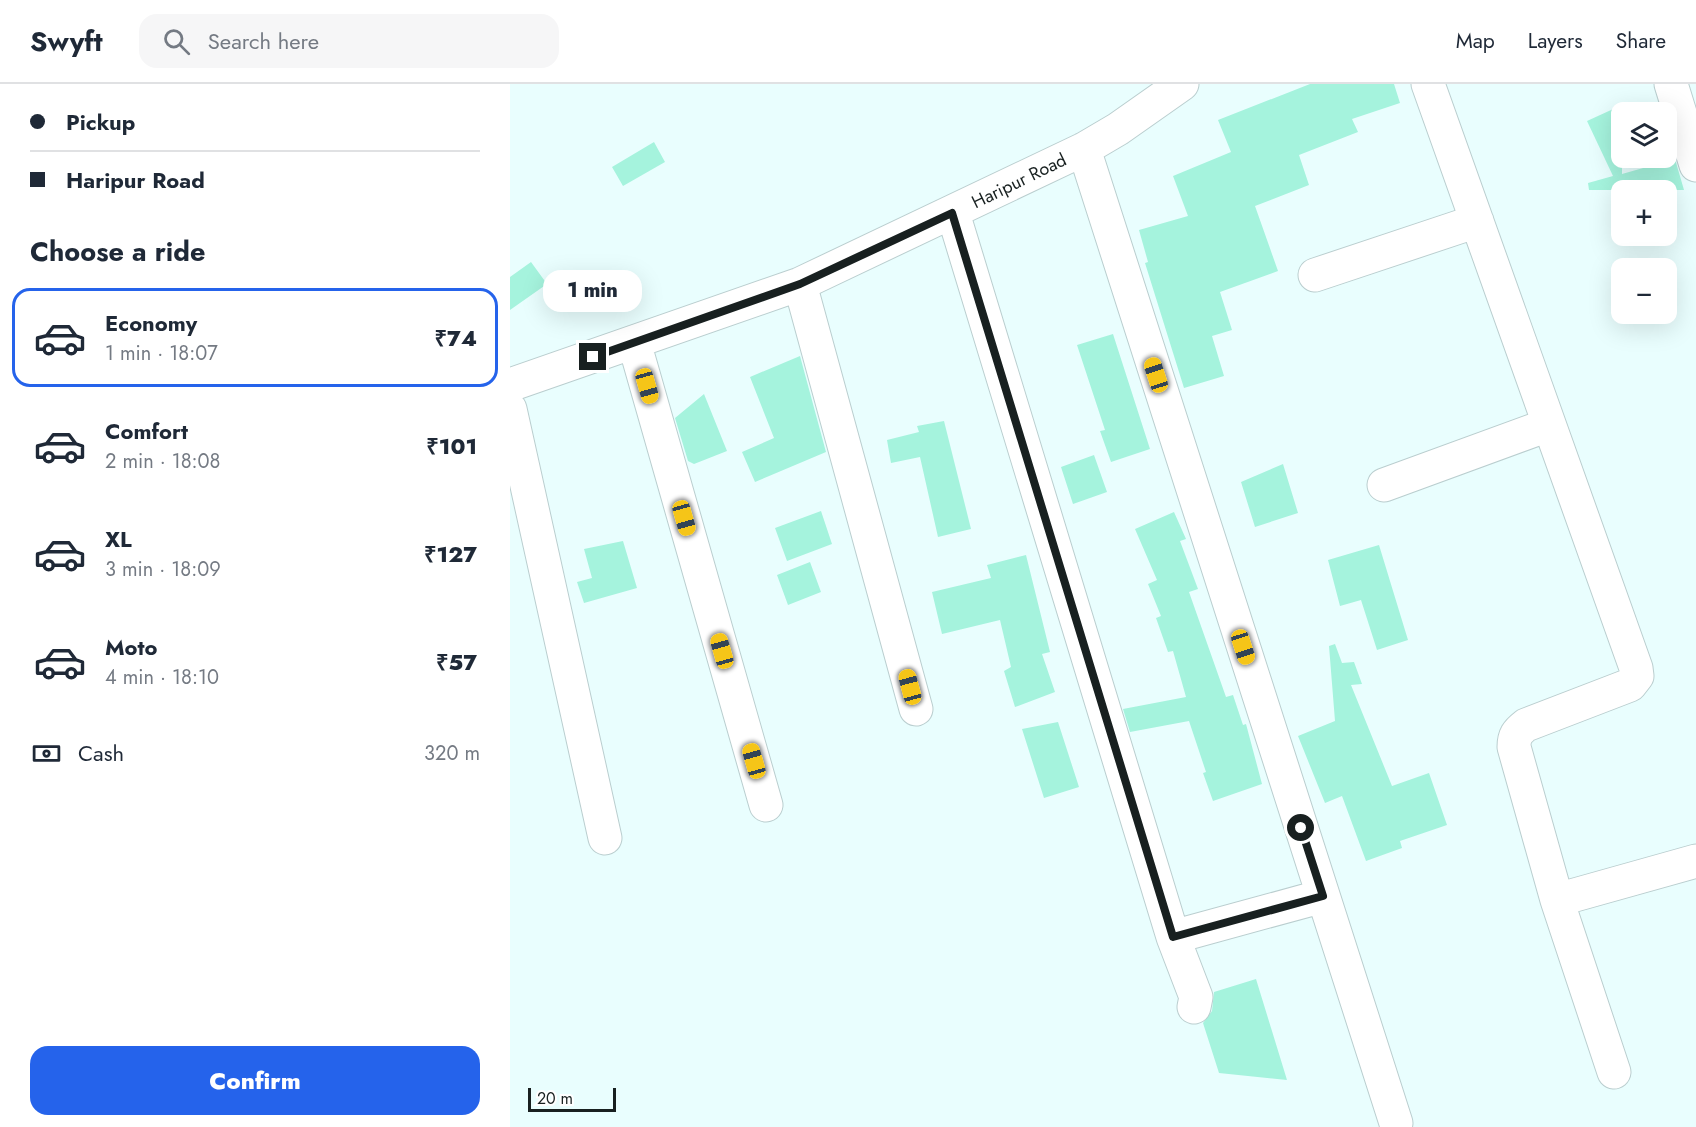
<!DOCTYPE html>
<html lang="en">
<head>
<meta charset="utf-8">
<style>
	:root { --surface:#fff; --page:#f6f6f7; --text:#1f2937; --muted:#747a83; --line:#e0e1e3; --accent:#2563eb }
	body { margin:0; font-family:Jost,sans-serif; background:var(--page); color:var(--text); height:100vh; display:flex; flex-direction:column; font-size:22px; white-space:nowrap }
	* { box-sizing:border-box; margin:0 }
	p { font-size:20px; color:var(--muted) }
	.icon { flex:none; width:33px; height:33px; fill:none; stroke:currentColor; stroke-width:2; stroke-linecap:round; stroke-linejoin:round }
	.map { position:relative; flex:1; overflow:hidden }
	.drawer { display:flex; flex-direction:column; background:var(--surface); width:510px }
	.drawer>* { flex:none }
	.top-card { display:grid; align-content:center; height:132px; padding:0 30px; background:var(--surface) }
	.buttons { position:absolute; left:1101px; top:18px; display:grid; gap:12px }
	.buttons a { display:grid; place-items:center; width:66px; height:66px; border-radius:12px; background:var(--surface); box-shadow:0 6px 24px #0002; font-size:30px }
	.scale { position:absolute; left:18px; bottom:15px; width:88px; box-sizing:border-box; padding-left:6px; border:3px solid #182020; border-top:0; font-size:16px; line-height:21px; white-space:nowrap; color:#182020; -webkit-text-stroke:4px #fff; paint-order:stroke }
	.end { position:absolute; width:27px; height:27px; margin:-14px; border:8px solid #182020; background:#fff; box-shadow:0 0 0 3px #fff }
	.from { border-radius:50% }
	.bubble { position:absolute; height:42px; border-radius:18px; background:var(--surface); box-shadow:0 6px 24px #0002; font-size:20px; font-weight:800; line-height:42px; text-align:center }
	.car { position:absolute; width:18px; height:36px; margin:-18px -9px; border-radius:8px; box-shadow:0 0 4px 2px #0007; background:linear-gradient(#f5c518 24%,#345 0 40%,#f5c518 0 76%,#345 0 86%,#f5c518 0) }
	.top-card b { display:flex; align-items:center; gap:21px; height:57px; font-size:22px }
	.top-card b+b { border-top:2px solid var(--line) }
	.top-card i { width:15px; height:15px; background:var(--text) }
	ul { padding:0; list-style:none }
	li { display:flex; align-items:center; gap:18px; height:99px; margin:0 12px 9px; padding:0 18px; border:3px solid transparent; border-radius:18px }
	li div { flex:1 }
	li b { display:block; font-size:22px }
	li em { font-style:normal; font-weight:800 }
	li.selected { border-color:var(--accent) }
	li>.icon { width:54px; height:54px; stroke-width:1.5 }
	h2 { padding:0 30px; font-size:27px; line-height:72px }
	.pay { display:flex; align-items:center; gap:15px; height:66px; padding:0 30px; font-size:22px }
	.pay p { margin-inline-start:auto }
	.primary-button { display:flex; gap:12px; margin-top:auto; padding:12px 30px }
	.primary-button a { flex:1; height:69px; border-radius:18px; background:var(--accent); color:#fff; font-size:24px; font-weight:800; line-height:69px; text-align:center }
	header { display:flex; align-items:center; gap:36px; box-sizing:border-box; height:84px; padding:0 30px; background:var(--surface); border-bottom:2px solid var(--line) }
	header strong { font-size:28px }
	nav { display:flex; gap:33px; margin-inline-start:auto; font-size:21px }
	.search { width:420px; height:54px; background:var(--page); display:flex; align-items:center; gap:15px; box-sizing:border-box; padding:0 21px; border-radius:18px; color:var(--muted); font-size:22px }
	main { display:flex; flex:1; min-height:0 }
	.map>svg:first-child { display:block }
	.building { fill:#a5f3dd }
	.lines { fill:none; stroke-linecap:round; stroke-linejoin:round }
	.minor-casing { stroke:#bacecf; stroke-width:35 }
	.minor { stroke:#fff; stroke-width:33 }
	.route { stroke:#182020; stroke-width:8 }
	.labels { text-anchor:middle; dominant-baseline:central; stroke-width:5; stroke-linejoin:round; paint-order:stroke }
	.street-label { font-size:18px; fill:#182020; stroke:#fff }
</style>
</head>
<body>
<header>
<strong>Swyft</strong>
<div class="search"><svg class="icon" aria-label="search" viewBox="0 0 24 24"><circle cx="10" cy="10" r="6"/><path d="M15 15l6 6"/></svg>Search here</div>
<nav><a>Map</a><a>Layers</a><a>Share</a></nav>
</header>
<main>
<section class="drawer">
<div class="top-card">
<b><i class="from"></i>Pickup</b>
<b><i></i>Haripur Road</b>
</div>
<h2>Choose a ride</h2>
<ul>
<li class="selected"><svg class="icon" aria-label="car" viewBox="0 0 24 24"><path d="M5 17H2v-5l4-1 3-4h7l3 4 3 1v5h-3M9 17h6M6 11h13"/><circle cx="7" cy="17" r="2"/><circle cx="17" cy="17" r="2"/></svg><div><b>Economy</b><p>1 min · 18:07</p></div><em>₹74</em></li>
<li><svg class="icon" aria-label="car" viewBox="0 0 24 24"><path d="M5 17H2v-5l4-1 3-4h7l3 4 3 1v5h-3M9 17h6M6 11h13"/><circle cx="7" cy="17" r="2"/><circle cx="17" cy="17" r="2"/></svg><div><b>Comfort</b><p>2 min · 18:08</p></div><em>₹101</em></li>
<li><svg class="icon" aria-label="car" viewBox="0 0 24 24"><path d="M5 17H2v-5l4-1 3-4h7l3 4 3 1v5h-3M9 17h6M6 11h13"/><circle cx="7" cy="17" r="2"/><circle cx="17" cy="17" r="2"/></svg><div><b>XL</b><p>3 min · 18:09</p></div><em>₹127</em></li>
<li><svg class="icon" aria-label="car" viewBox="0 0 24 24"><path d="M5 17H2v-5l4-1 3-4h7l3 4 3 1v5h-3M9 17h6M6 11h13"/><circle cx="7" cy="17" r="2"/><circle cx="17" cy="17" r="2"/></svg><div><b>Moto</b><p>4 min · 18:10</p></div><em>₹57</em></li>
</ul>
<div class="pay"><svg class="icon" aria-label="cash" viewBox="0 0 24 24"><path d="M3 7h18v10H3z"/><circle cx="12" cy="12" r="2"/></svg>Cash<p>320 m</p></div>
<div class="primary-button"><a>Confirm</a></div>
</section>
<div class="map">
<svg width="1186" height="1043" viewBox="0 0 1186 1043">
	<rect width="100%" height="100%" fill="#e9fefe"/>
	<path class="building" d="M 800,0 L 884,0 L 890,19 L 842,35 L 848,48 L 789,71 L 799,101 L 745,122 L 768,187 L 710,208 L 722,246 L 702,252 L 714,292 L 674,304 L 635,179 L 638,178 L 629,146 L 678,132 L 663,92 L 721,68 L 708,36 Z
		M 1112,21 L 1112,90 L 1165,75 L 1174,106 L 1112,106 L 1112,109 L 1110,106 L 1079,106 L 1078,99 L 1103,92 L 1077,37 Z
		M 144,58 L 155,78 L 113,102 L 102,83 Z
		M 21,178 L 37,200 L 0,226 L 0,193 Z
		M 603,250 L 640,365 L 601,378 L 590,347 L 595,346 L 567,261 Z
		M 290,272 L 316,368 L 245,398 L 232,368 L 264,354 L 240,293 Z
		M 194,310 L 217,367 L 184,380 L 178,377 L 165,334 Z
		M 434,337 L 461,445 L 428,453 L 410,373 L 381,379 L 377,356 L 409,348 L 407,342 Z
		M 584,371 L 597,408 L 563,420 L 551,383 Z
		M 773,380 L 788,429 L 745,443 L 731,398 Z
		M 311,427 L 322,460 L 277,477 L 265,444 Z
		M 664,428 L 676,455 L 670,457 L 688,505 L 679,508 L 716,613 L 723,611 L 733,641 L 736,640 L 752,700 L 703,717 L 693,689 L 696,688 L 679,637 L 620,648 L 613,625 L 676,613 L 663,567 L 658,568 L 646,534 L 651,532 L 638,500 L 647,496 L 625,445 Z
		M 113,457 L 127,504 L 74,519 L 67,498 L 82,494 L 74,465 Z
		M 869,461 L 898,556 L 867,566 L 851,516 L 830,522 L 818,476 Z
		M 516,471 L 540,568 L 532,570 L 545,608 L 505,623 L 494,587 L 501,583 L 490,536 L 432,550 L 422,508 L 481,494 L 477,481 Z
		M 300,478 L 311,508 L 278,521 L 267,491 Z
		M 825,560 L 832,579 L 844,578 L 852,600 L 841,601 L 882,702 L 919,689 L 937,741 L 890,757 L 892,764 L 856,777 L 832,712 L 815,719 L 788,652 L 825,637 L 819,562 Z
		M 548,638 L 569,703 L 534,714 L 512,645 Z
		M 746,895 L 777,996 L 709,989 L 693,939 L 702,927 L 704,908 Z"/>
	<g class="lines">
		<defs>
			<path id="minor" d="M 918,0 L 1126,584 L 1127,592 L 1120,601 L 1016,641 C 1007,648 1004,652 1004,663 L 1047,816 L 1104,988
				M 1161,0 L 1186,81
				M 574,65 L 886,1039
				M 443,129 L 663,853 L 686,913 L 684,923
				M 805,191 L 967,137
				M 290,200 L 406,625
				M 124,258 L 256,721
				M 0,301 L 290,200 L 574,65 L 608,45 L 672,0
				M 0,325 L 95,754
				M 874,401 L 1038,341
				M 1047,816 L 1186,777
				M 663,853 L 813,812"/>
		</defs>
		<use href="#minor" class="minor-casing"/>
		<use href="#minor" class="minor"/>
	</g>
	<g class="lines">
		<path class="route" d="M 83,273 L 290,200 L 442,129 L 663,853 L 813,812 L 791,744"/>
	</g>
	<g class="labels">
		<g class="street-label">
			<text transform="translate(509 97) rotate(-26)">Haripur Road</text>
		</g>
	</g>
</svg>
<div class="buttons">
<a><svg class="icon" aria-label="layers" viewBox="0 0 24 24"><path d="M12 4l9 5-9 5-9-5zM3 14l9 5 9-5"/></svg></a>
<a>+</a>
<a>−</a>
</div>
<div class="scale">20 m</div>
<i class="end from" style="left:791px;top:744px"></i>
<i class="end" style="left:83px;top:273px"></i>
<div class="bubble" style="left:33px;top:186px;width:99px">1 min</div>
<i class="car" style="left:646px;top:291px;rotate:342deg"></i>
<i class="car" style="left:137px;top:302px;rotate:164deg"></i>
<i class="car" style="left:174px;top:434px;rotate:164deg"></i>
<i class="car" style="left:733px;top:563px;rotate:162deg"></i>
<i class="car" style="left:212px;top:567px;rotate:344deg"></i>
<i class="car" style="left:400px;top:603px;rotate:345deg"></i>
<i class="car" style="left:244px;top:677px;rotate:344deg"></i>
</div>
</main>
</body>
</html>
